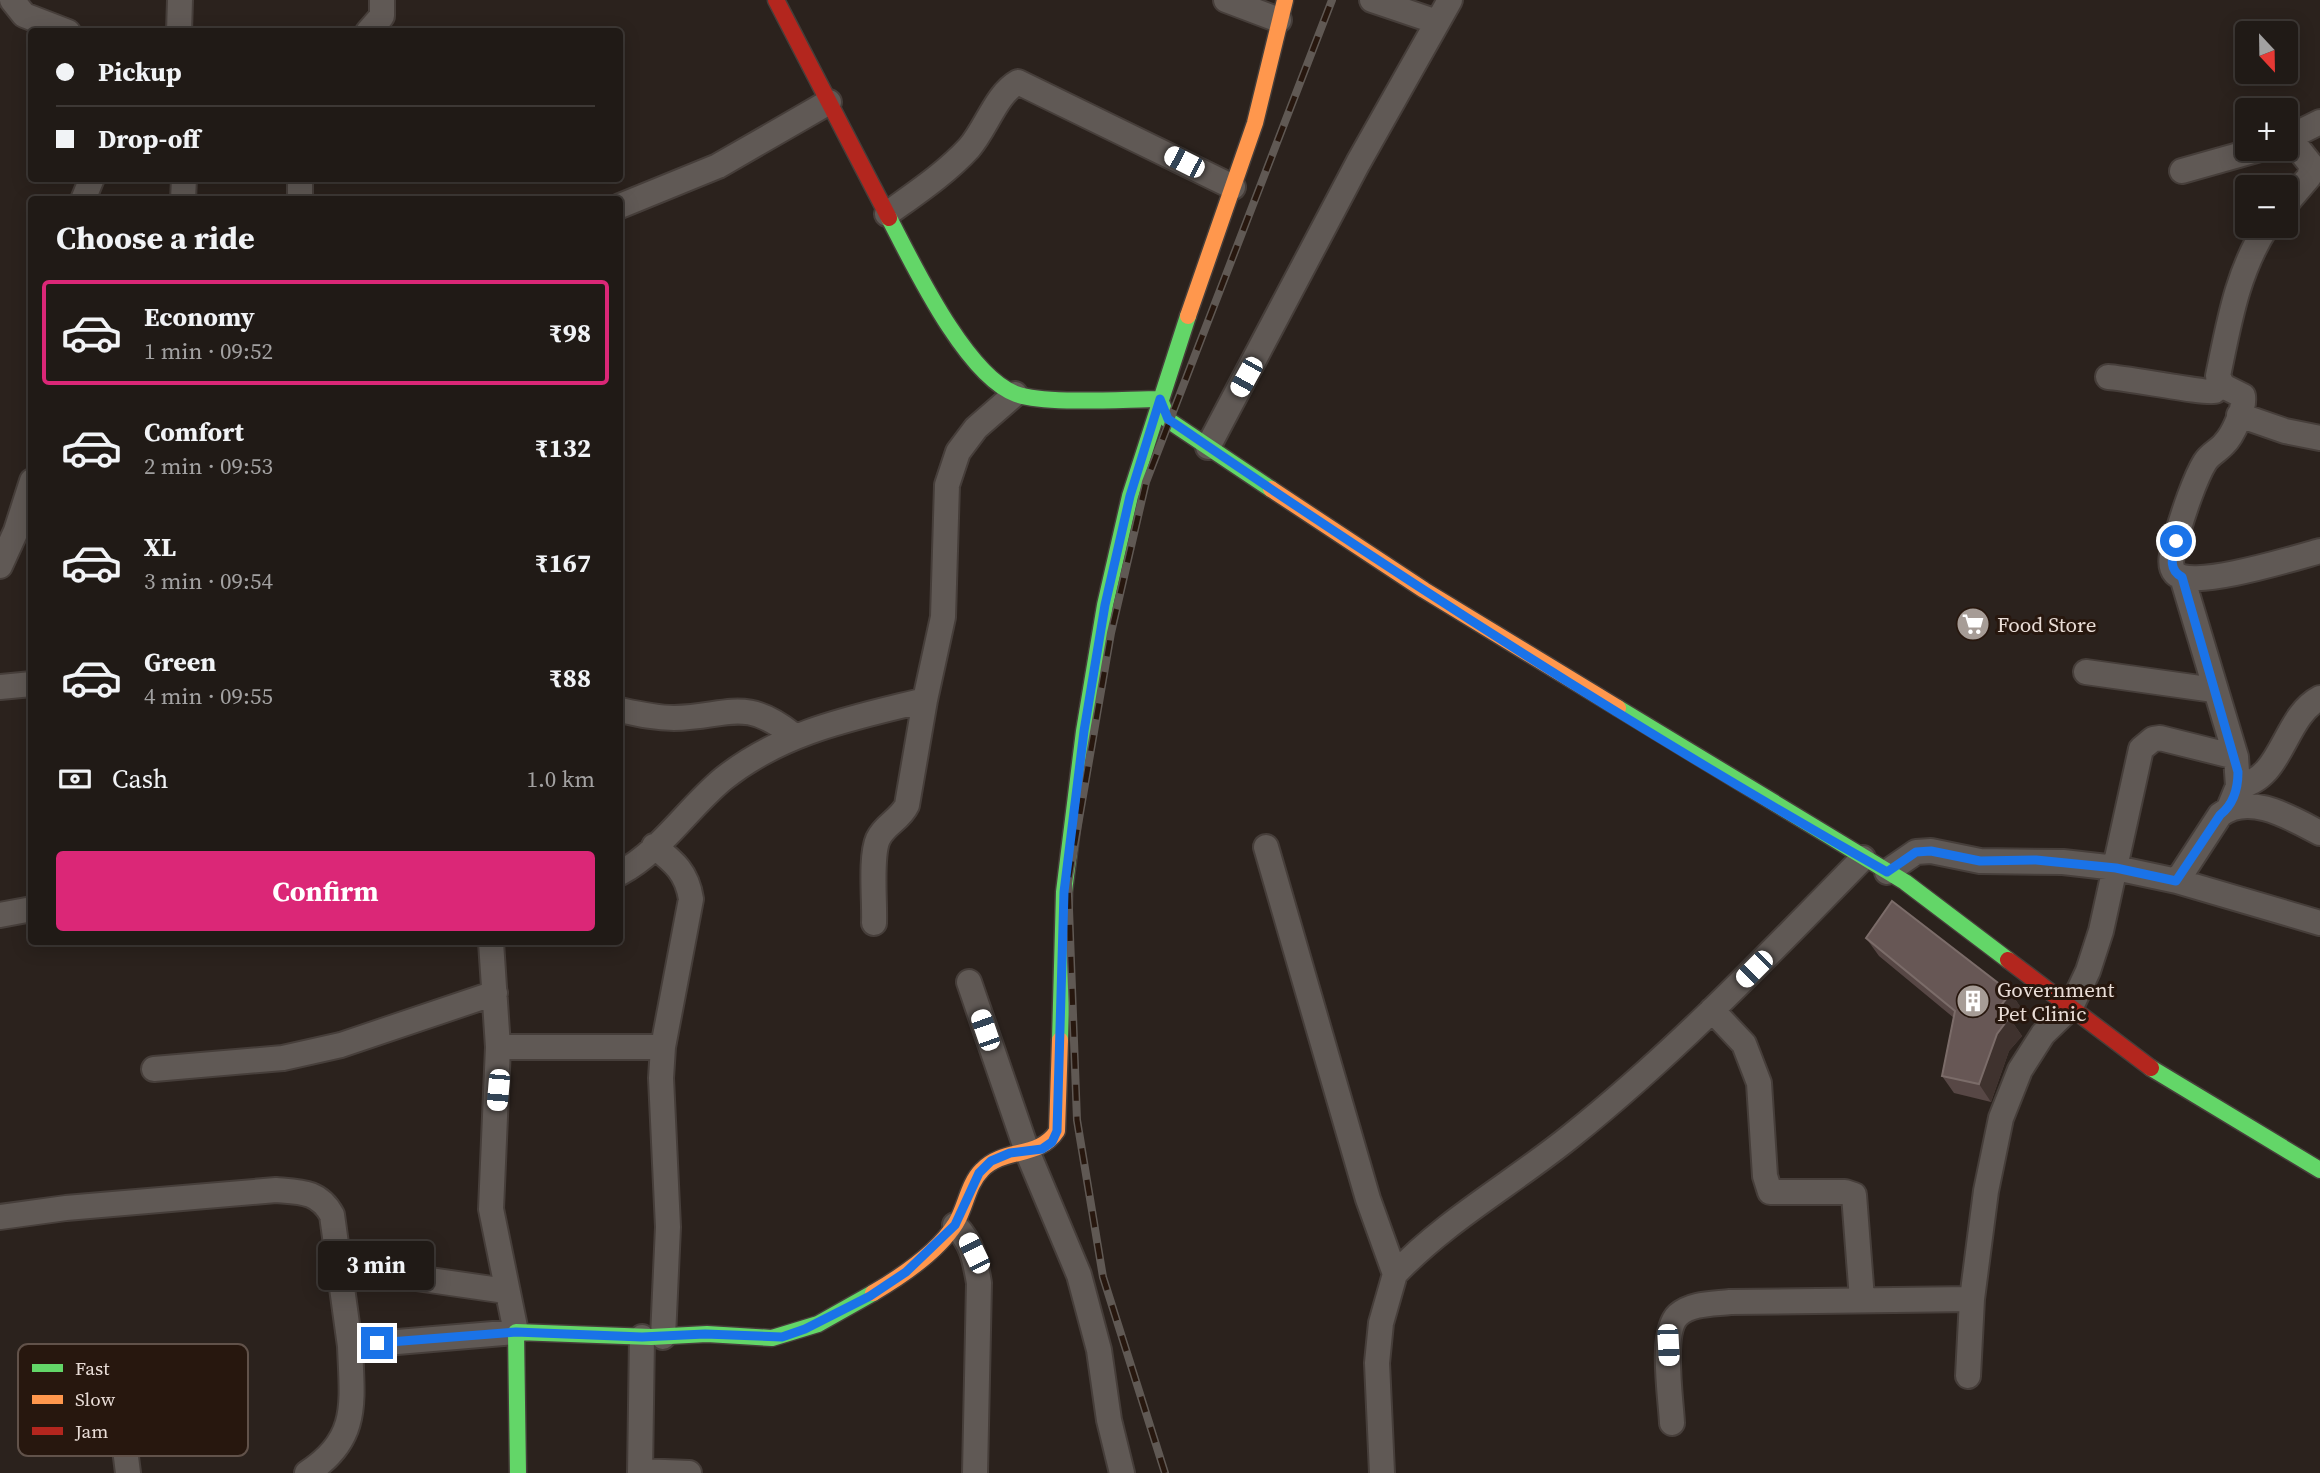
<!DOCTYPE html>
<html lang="en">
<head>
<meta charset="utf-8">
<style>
	:root { --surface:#201a16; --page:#2d2723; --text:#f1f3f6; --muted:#a2a1a1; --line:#3d3835; --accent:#db2777 }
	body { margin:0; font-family:"Source Serif 4",serif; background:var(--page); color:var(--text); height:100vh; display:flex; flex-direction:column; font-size:26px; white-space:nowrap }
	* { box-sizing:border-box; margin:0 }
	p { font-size:23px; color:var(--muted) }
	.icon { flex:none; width:38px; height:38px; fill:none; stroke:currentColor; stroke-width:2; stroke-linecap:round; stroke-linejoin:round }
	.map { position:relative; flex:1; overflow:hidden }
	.details { position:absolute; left:28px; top:196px; width:595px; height:749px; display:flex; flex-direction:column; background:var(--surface); border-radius:7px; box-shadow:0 4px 18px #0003,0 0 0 2px var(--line) }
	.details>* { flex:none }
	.guide { position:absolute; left:28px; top:28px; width:595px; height:154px; border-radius:7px; box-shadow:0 4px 18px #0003,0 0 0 2px var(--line); display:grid; align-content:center; height:154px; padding:0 28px; background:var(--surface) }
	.needle { width:46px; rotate:158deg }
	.tools { position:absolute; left:2235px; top:21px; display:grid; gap:14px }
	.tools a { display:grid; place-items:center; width:63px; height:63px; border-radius:7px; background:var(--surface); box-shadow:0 4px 18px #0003,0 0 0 2px var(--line); font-size:35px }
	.end { position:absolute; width:32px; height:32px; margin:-16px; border:9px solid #1a73e8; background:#fff; box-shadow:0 0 0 4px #fff }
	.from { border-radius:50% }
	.bubble { position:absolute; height:49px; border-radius:7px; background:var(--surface); box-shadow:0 4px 18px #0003,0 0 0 2px var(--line); font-size:23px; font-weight:700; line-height:49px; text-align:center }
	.car { position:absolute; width:21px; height:42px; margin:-21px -10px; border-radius:9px; box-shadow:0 0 5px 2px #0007; background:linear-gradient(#fff 24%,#345 0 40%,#fff 0 76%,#345 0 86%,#fff 0) }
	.guide b { display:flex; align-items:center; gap:24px; height:66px; font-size:26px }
	.guide b+b { border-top:2px solid var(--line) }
	.guide i { width:18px; height:18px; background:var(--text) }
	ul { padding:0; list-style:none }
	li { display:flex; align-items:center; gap:21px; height:105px; margin:0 14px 10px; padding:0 14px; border:4px solid transparent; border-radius:7px }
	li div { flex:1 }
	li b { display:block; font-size:26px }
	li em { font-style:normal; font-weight:700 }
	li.active { border-color:var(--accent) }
	li>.icon { width:63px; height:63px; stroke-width:1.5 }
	h2 { padding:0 28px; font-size:32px; line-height:84px }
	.pay { display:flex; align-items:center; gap:18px; height:77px; padding:0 28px; font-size:26px }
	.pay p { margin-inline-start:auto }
	.cta { display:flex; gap:14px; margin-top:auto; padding:14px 28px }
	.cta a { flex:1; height:80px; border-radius:7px; background:var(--accent); color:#fff; font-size:28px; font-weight:700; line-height:80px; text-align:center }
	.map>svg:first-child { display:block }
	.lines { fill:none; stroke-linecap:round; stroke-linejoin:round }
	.street-casing { stroke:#463e3a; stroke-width:28 }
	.fast-casing { stroke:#463e3a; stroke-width:19 }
	.slow-casing { stroke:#463e3a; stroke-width:19 }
	.jam-casing { stroke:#463e3a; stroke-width:19 }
	.street { stroke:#605955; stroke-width:24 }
	.fast { stroke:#63d668; stroke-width:16 }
	.slow { stroke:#ff974d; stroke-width:16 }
	.jam { stroke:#b3261e; stroke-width:16 }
	.rail-casing { stroke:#605954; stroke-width:8 }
	.rail { stroke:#27170e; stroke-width:5; stroke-dasharray:16; stroke-linecap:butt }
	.wall { fill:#574745 }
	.shaded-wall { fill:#3f322e }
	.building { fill:#675755; stroke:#7b6c69; stroke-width:2 }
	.route { stroke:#1a73e8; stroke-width:9 }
	.labels { text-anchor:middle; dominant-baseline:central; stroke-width:6; stroke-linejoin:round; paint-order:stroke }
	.poi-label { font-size:21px; fill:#e9ddd7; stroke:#27170e; text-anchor:start }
	.key { fill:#27170e; stroke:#61524a; stroke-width:2 }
	.key-label { font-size:19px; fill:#e9ddd7 }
</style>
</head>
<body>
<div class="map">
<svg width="2320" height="1473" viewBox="0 0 2320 1473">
	<rect width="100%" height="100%" fill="#2b221d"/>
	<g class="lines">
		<defs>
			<path id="street" d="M 12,0 L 24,15 L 68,32
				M 1226,0 L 1279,20
				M 1372,0 L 1437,22
				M 179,32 L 180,0
				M 368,32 L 382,16 L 382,0
				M 2286,139 L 2320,122
				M 2182,171 L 2260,149
				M 83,200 L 92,178
				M 183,200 L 184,178
				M 300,200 L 300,178
				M 2286,204 L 2309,177 L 2312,166 L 2289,137
				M 620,206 L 718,166 L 829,102
				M 887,214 C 916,193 945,174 969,148 C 986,129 996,94 1018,82 L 1233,187
				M 2267,226 C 2237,272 2229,323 2218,376 L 2223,386 L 2243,396 C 2245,409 2233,435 2224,444 C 2218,451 2210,454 2205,462 C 2195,478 2183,514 2178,532 C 2176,543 2166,563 2175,573 C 2190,591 2298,557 2320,551
				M 2108,377 C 2127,378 2208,394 2215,391 L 2219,382
				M 2239,415 L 2285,431 L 2320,438
				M 1208,447 L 1358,163 L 1450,0
				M 0,566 L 16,531 L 32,481
				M 2182,577 L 2236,757 L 2238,786 L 2229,808
				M 2086,672 L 2214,690
				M 0,687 L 32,684
				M 620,710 C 638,714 655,718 674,718 C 728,717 744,696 793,735
				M 2238,786 C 2283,780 2283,717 2320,698
				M 654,846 C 674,862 687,872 691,899 L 663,1047 L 661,1078 L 668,1227 L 663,1337
				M 1266,847 L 1368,1199 L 1395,1274 L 1381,1323 L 1377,1363 L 1382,1473
				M 1887,872 L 1916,852 L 1931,851 L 1980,861 L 2063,862 L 2116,868 L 2177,881 L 2320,923
				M 620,873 C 660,852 688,808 723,779 C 783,731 853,718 925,700 L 943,617 L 947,485 L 958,452 L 976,428 L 1015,394
				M 2177,881 L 2220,815 C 2249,792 2291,818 2320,833
				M 0,915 L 32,909
				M 874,923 C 875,902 870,857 878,839 C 885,824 900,820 907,805 L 925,700
				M 969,982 L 1027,1151 L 1079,1275 L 1099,1350 L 1109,1420 L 1122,1473
				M 1712,1010 L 1744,1044 L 1759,1083 L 1765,1176 L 1770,1192 L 1845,1192 L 1854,1195 L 1862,1299
				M 498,1047 L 663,1047
				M 154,1069 L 283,1058 L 341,1045 L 495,993
				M 0,1217 L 66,1208 L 276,1190 C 301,1192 319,1191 332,1215 L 350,1346
				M 955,1225 C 972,1243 975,1259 979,1283 L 975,1473
				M 340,1267 L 506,1291
				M 1395,1274 C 1446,1220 1513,1183 1571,1136 C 1676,1052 1769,954 1863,858
				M 1968,1376 L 1972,1299 L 1986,1191 L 2001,1118 L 2020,1070 L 2043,1034 L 2071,1007 L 2088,971 L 2101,931 L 2141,749 L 2153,739 L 2160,738 L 2236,757
				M 121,1417 L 128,1473
				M 1672,1423 C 1671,1399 1660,1332 1678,1315 C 1691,1303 1714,1304 1730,1302 L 1972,1299
				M 640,1471 L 689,1473
				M 307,1473 C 360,1439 352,1402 350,1346 L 516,1332 L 491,1209 L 498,1047 L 491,942
				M 640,1473 L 642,1337"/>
			<path id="fast" d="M 889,218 C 913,264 966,376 1016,394 C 1046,405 1125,399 1160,399 L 1168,420 L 1271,489
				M 1618,708 L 1905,882 L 2008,960
				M 1060,1040 L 1064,892 L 1084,731 L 1105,605 L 1130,496 L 1188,316
				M 2151,1068 L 2320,1170
				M 518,1473 L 516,1332 L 651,1337 L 707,1334 L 772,1338 L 818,1324 L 873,1293"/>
			<path id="slow" d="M 1188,316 L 1255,123 L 1285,0
				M 1271,489 L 1424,590 L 1618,708
				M 873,1293 C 902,1276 938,1252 956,1223 C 966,1206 968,1184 982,1170 C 1004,1147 1039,1159 1057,1131 L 1060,1040"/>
			<path id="jam" d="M 776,0 L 889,218
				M 2008,960 L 2151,1068"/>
		</defs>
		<use href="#street" class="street-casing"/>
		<use href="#fast" class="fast-casing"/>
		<use href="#slow" class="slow-casing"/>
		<use href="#jam" class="jam-casing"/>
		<use href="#street" class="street"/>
		<use href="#fast" class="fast"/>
		<use href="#slow" class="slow"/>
		<use href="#jam" class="jam"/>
		<defs>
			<path id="rail" d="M 1165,1473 L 1103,1277 L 1077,1120 L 1068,883 L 1111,633 L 1146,482 L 1332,0"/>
		</defs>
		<use href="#rail" class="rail-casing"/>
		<use href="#rail" class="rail"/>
	</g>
	<path class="wall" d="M 1866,938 L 2011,993 L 2023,1011 L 2013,1023 L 2022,1036 L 2009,1051 L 1991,1102 L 1954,1093 L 1942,1076 L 1954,1018 L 1879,956 Z"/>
	<path class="shaded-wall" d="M 2011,993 L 2023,1011 L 2013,1023 L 2022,1036 L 2009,1051 L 1991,1102 L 1979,1084 L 1997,1034 L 1998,1009 Z"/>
	<path class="building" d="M 1892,901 L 2011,993 L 1998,1009 L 2009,1018 L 1997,1034 L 1979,1084 L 1942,1076 L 1955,1011 L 1866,938 Z"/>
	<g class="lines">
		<path class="route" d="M 377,1343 L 516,1332 L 642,1337 L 705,1334 L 782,1337 L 805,1329 L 870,1296 L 906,1272 L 955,1225 L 979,1173 L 991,1161 L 1010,1153 L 1042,1149 L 1052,1142 L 1057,1131 L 1064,892 L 1084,731 L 1105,605 L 1130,496 L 1160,399 L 1168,419 C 1401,579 1641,733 1887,872 L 1916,852 L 1931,851 L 1980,861 L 2036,860 L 2116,868 L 2176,881 L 2220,815 C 2234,804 2238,789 2238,772 L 2182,577 C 2167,569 2173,555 2176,541"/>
	</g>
	<defs>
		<symbol id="supermarket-disc" viewBox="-11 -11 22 22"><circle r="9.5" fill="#a69c96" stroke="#27170e"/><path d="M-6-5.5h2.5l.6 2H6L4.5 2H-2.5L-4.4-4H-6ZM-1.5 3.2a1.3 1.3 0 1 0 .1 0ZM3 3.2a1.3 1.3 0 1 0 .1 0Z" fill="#fff"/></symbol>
		<symbol id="building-disc" viewBox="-11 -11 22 22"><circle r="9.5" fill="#a69c96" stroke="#27170e"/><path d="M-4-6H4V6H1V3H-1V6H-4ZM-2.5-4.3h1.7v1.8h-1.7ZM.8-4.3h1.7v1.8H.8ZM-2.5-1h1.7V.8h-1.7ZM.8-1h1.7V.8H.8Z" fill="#fff"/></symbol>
	</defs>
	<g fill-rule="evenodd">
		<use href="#supermarket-disc" x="1954" y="605" width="38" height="38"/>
		<use href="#building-disc" x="1954" y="982" width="38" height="38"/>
	</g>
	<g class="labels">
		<g class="poi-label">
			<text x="1997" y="624">Food Store</text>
			<text x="1997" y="989">Government<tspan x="1997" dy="24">Pet Clinic</tspan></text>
		</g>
	</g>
	<rect x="18" y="1344" width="230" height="112" rx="10" class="key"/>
	<rect x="32" y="1364" width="31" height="8" fill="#63d668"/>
	<rect x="32" y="1395" width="31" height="9" fill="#ff974d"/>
	<rect x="32" y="1427" width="31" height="8" fill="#b3261e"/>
	<g class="key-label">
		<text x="75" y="1375">Fast</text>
		<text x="75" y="1406">Slow</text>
		<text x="75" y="1438">Jam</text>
	</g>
</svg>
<div class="tools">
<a><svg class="needle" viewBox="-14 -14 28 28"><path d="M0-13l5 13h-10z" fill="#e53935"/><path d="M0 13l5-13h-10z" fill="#a2a1a1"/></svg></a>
<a>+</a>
<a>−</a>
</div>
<i class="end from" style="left:2176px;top:541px"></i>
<i class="end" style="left:377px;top:1343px"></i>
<div class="bubble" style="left:318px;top:1241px;width:116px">3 min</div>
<i class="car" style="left:1184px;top:162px;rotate:297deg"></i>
<i class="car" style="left:1246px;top:377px;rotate:209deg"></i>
<i class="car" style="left:1754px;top:969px;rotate:225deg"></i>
<i class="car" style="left:985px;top:1030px;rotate:341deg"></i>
<i class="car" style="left:498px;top:1090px;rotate:185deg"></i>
<i class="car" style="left:974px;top:1253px;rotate:334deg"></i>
<i class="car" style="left:1668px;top:1345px;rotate:177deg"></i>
<div class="guide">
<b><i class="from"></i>Pickup</b>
<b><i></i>Drop-off</b>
</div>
<section class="details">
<h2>Choose a ride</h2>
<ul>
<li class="active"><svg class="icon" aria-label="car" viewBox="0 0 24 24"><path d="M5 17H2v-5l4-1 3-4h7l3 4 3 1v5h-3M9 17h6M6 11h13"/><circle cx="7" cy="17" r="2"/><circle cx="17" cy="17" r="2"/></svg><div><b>Economy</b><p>1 min · 09:52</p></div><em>₹98</em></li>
<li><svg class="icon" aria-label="car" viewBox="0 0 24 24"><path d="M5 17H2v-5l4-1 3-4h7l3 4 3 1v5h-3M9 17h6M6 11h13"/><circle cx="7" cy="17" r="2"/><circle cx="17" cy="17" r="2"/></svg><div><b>Comfort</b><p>2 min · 09:53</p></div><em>₹132</em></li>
<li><svg class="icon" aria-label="car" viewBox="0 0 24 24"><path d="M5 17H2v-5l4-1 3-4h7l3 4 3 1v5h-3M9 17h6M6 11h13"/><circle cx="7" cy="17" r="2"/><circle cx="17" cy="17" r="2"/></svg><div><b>XL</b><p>3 min · 09:54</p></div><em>₹167</em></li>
<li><svg class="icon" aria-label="car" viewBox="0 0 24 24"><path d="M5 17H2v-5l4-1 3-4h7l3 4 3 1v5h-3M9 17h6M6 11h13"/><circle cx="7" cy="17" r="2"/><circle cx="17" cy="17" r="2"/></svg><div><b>Green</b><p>4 min · 09:55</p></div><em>₹88</em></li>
</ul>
<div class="pay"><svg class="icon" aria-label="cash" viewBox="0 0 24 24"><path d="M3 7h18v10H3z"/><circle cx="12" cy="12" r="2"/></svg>Cash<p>1.0 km</p></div>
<div class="cta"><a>Confirm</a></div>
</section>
</div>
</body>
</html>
